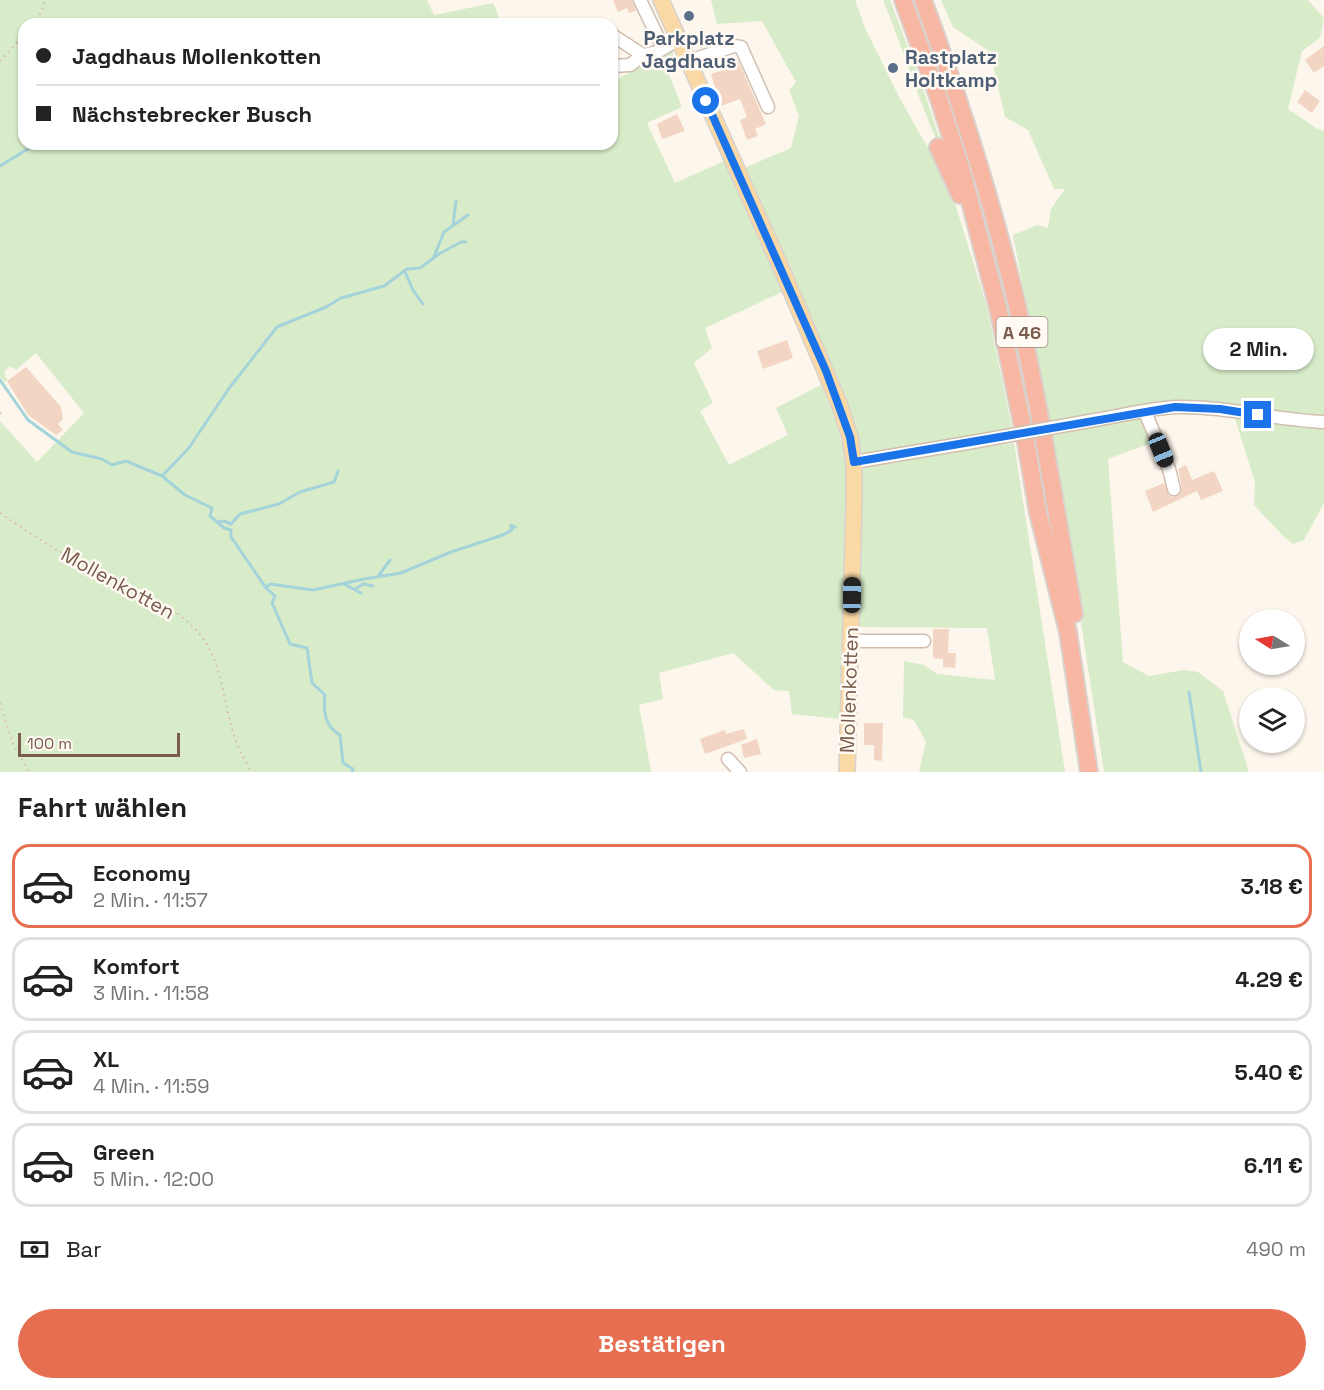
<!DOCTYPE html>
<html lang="de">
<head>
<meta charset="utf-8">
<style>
	:root { --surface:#fff; --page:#f2f2f2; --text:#222; --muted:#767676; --line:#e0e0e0; --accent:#e76f51 }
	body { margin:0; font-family:"Space Grotesk",sans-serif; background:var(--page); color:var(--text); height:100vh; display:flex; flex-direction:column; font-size:22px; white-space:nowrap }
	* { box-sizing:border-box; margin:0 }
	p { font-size:20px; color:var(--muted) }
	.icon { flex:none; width:33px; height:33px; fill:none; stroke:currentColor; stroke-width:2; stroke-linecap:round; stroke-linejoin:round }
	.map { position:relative; height:772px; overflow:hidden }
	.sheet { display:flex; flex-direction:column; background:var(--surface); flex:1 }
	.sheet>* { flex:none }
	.guide { position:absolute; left:18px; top:18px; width:600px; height:132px; border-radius:18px; box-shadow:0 2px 4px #0004; display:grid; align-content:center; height:132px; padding:0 18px; background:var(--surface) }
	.needle { width:39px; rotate:281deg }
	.controls { position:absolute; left:1239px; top:609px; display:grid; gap:12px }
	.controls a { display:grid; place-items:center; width:66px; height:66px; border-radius:50%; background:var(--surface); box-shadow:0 2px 4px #0004; font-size:30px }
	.scale { position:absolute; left:18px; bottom:15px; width:162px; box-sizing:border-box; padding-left:6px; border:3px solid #7a5c4d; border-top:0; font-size:16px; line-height:21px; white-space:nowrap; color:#7a5c4d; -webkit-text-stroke:4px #fffaf3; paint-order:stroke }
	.end { position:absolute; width:27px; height:27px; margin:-14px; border:8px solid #1a73e8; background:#fff; box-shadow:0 0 0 3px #fff }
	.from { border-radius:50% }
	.bubble { position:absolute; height:42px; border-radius:21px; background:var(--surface); box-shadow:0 2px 4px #0004; font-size:20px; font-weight:700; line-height:42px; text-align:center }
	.car { position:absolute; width:18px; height:36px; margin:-18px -9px; border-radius:8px; box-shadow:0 0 4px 2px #0007; background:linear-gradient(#222 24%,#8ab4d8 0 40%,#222 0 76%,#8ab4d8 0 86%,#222 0) }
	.guide b { display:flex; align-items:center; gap:21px; height:57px; font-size:22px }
	.guide b+b { border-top:2px solid var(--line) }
	.guide i { width:15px; height:15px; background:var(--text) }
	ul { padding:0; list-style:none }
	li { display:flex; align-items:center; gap:18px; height:84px; margin:0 12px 9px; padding:0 6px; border:3px solid var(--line); border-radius:18px }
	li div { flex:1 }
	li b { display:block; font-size:22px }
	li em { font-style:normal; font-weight:700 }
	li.selected { border-color:var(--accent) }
	li>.icon { width:54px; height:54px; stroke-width:1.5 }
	h2 { padding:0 18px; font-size:27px; line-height:72px }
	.pay { display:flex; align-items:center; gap:15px; height:66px; padding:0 18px; font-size:22px }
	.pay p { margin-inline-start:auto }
	.action { display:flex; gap:12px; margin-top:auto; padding:12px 18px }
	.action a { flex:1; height:69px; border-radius:36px; background:var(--accent); color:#fff; font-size:24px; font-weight:700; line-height:69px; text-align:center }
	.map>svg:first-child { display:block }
	.green { fill:#d8ecc9 }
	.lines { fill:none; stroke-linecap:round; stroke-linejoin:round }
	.stream { stroke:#a5d3da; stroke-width:3 }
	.building { fill:#f3d5c3 }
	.minor-casing { stroke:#d1beb0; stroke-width:15 }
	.major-casing { stroke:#dad1cd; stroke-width:18 }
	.highway-casing { stroke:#dad1cd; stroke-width:20 }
	.path { stroke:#d9b8a5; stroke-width:2; stroke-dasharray:1.5 4.5; stroke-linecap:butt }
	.minor { stroke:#fff; stroke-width:12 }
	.major { stroke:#fbd9a5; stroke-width:15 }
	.highway { stroke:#f7b7a3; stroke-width:16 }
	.minor-bridge-casing { stroke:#d1beb0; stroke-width:15; stroke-linecap:butt }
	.minor-bridge { stroke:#fff; stroke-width:12 }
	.route { stroke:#1a73e8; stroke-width:8 }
	.service-dot { fill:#5c6f8a; stroke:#fffaf3; stroke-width:2 }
	.labels { text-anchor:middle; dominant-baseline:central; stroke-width:5; stroke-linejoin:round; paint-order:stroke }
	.shield { fill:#fffaf3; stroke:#a28b7f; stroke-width:1.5 }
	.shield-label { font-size:18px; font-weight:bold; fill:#7a5c4d }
	.service-label { font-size:20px; font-weight:bold; fill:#4e5e75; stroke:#fffaf3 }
	.street-label { font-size:20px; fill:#7a5c4d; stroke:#fffaf3 }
</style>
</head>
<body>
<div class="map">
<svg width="1324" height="772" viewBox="0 0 1324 772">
	<rect width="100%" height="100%" fill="#fdf6ec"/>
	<path class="green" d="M 0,0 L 427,0 L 434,15 L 493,3 L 502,24 L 24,24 L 24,144 L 612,144 L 612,82 L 674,49 L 669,75 L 682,107 L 647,123 L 675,183 L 724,161 L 782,292 L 705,328 L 712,348 L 694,363 L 713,403 L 700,411 L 729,465 L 788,435 L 776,408 L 821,385 L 834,414 L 847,462 L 841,719 L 792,714 L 789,691 L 774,690 L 733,653 L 659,673 L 663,699 L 639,705 L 651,772 L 0,772 L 0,421 L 37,462 L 84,413 L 36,353 L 16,370 L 10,366 L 4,372 L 7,380 L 5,382 L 0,377 Z
		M 711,0 L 855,0 L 865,28 L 901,101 L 949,184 L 987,307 L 1012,428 L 860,456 L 813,324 L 744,168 L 791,148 L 799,116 L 789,90 L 796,82 L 762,21 L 717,24 Z
		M 883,0 L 890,0 L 918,73 L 941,143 L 936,139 C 916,93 902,46 883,0 Z
		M 941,0 L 1308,0 L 1324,18 L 1320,38 L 1302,51 L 1288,109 L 1316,128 L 1324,131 L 1324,503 L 1304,540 L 1293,544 L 1285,538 L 1254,505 L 1255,482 L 1231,406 L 1049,423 L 1013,235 L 1037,225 L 1048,228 L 1051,209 L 1065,189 L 1054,189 L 1028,130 L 1005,117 L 990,52 L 953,27 Z
		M 1145,415 L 1156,441 L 1108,459 L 1123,662 L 1149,676 L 1184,670 L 1198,672 L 1223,691 L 1249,772 L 1104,772 L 1052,435 L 1100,426 Z
		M 1014,443 L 1065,772 L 919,772 L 926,742 L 914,720 L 903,717 L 904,661 L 924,665 L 937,674 L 995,680 L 987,628 L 857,627 L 860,465 Z"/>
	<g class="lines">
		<path class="stream" d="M 0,166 L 36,144
			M 453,225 L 456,201
			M 433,259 L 444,232 L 468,215
			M 405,272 L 413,290 L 423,304
			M 0,380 L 28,420 L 72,452 L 102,459 L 112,465 L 126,461 L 162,476 L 185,495 L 212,508 L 210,516 L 217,522 L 224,521 L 231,524 L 240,514 L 279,504 L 300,492 L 334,482 L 338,471
			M 162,476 L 188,449 L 230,387 L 277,327 L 326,307 L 341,298 L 384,286 L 407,269 L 420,268 L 439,254 L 461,242 L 466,242
			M 217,522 L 224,528 L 231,530 L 231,537 L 266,588 L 270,584 L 313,590 L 364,579 L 401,573 L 451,552 L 503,535 L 512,530 L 511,525 L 515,527
			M 379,575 L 390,560
			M 344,584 L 361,593
			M 266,588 L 275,596 L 272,603 L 290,644 L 307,648 L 312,683 L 325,695 C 323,712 325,726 340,735 L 343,763 L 353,769 L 352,772
			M 355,589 L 363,584 L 373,586
			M 1189,692 L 1201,772"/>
	</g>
	<path class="building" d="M 613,0 L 632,0 L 636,11 L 629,13 L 627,8 L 618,12 Z
		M 1324,46 L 1324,66 L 1314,73 L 1305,60 Z
		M 730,56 L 731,59 L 737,58 L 766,124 L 755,129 L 758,136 L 747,140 L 740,120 L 747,117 L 740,99 L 721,106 L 711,74 L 724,70 L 720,59 Z
		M 1305,90 L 1320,101 L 1312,113 L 1297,102 Z
		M 677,114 L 685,131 L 662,139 L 657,124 Z
		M 787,340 L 793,358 L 763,369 L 757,351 Z
		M 26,367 L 61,407 L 63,419 L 58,424 L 63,430 L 56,435 L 28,415 L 7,381 Z
		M 1186,465 L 1192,480 L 1214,471 L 1223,491 L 1201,500 L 1197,491 L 1153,512 L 1145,491 L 1164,483 L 1169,495 L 1172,497 L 1179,495 L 1182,488 L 1178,469 Z
		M 933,629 L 949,629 L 948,653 L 956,653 L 955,668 L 943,667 L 943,659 L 933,658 Z
		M 864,723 L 883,723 L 882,761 L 874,760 L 874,745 L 864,745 Z
		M 744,729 L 747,739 L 705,754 L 700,739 L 725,730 L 726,734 Z
		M 757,739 L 761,754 L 744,758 L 741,745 Z"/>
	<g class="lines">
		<defs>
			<path id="minor" d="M 640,0 L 663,48
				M 612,35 L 643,55
				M 689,61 L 734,46 L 741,47 L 768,107
				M 612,66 L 630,65 L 643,55 L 657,52 L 679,39
				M 1145,412 L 1169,469 L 1174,489
				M 1095,420 C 1121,416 1150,408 1177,407 C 1226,406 1275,420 1324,422
				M 854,462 L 967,443
				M 851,641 L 924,641
				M 728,759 L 740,772"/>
			<path id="major" d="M 661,0 L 782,270 L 840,406 L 850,437 L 854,462 L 854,502 L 847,772"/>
			<path id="highway" d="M 903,0 L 938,96 L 963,175 L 998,308 L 1026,442 L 1038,513 L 1068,632 L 1089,772
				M 923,0 C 960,100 992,201 1017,305 C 1040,407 1056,511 1074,614
				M 938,147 L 960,195"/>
		</defs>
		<use href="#minor" class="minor-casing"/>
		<use href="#major" class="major-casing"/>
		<use href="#highway" class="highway-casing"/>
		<path class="path" d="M 32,24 L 42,11 L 45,0
			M 0,61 L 24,35
			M 0,414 L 3,410
			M 0,513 C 31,534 61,554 94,571 C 134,591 189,608 210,650 C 224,678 225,710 235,739 C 239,750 246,761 251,772
			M 0,703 L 12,742 L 29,772"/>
		<use href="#minor" class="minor"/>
		<use href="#major" class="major"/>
		<use href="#highway" class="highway"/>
		<defs>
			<path id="minor-bridge" d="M 967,443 L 1095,420"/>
		</defs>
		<use href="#minor-bridge" class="minor-bridge-casing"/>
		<use href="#minor-bridge" class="minor-bridge"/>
	</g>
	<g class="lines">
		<path class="route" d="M 706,101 L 826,371 L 850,437 L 854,462 L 1175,407 L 1220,409 L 1258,415"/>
	</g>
	<g class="service-dot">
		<circle cx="689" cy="16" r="6"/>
		<circle cx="893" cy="68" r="6"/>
	</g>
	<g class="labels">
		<rect class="shield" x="996.5" y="317" width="51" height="30" rx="4.5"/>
		<g class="shield-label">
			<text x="1022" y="332">A 46</text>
		</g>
		<g class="service-label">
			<text x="689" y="38">Parkplatz<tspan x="689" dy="23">Jagdhaus</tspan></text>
			<text x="905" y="57" text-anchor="start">Rastplatz<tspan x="905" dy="23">Holtkamp</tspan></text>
		</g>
		<g class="street-label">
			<text transform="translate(118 583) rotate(29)">Mollenkotten</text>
			<text transform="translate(849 690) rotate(-88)">Mollenkotten</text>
		</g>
	</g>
</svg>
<div class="controls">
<a><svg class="needle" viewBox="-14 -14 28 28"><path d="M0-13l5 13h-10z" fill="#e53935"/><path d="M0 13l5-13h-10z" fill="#767676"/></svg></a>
<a><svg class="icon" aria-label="layers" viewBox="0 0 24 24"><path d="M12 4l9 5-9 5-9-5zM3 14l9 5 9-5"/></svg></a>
</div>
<div class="scale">100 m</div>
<i class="end from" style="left:706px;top:101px"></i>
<i class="end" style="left:1258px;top:415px"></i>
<div class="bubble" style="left:1203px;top:328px;width:111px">2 Min.</div>
<i class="car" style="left:1161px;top:450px;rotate:158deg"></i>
<i class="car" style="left:852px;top:595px;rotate:1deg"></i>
<div class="guide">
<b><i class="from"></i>Jagdhaus Mollenkotten</b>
<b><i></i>Nächstebrecker Busch</b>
</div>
</div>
<section class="sheet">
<h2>Fahrt wählen</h2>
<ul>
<li class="selected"><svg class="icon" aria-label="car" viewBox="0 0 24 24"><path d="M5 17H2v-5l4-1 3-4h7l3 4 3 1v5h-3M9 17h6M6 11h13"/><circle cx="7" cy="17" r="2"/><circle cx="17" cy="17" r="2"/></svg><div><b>Economy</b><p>2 Min. · 11:57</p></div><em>3.18 €</em></li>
<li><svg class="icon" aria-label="car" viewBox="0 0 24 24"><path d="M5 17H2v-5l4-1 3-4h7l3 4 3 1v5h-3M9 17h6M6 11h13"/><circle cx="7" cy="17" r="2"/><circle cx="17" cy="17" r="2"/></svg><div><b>Komfort</b><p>3 Min. · 11:58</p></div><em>4.29 €</em></li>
<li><svg class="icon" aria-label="car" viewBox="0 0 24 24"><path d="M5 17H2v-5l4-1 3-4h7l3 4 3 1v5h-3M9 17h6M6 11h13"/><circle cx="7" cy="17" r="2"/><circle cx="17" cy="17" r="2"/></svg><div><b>XL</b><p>4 Min. · 11:59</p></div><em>5.40 €</em></li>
<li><svg class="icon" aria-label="car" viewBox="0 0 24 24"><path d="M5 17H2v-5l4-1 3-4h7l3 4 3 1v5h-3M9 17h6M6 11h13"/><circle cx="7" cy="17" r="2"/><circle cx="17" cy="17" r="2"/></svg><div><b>Green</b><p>5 Min. · 12:00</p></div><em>6.11 €</em></li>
</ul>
<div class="pay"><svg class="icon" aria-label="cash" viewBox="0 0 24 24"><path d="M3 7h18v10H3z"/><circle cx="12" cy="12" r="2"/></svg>Bar<p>490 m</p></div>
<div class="action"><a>Bestätigen</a></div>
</section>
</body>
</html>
